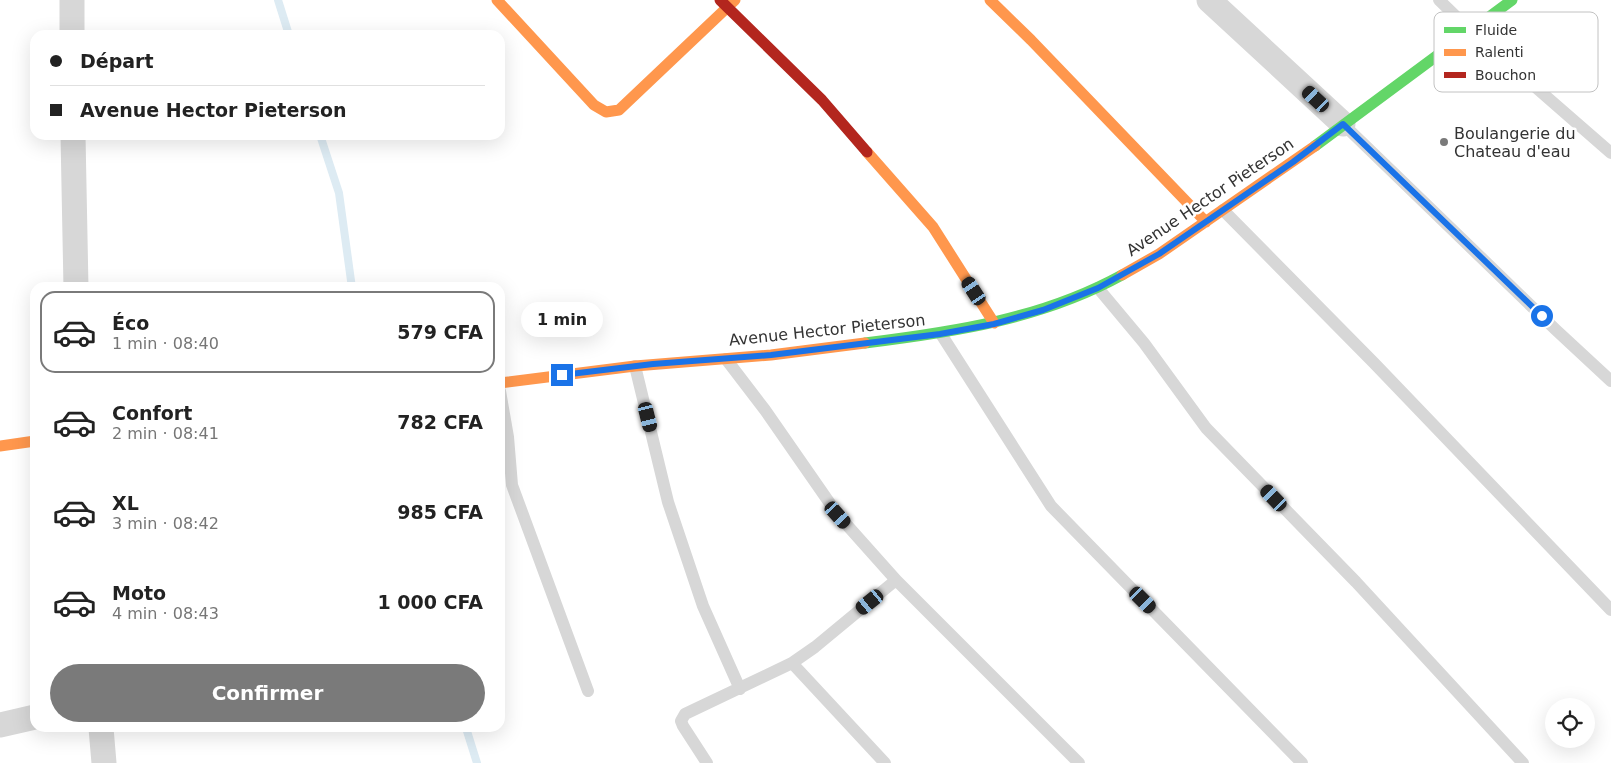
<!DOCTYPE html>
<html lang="fr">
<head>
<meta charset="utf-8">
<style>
	:root { --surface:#fff; --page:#f6f6f6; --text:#222; --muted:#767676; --line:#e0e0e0; --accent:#7a7a7a }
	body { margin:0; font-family:"DejaVu Sans",sans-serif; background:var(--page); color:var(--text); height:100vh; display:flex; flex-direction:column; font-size:19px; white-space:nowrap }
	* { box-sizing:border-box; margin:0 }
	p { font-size:16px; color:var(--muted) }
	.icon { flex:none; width:28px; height:28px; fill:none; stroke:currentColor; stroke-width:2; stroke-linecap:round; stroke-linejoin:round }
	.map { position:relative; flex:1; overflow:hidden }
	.drawer { position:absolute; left:30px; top:282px; width:475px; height:450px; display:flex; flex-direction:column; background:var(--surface); border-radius:15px; box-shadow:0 5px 20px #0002 }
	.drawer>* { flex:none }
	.top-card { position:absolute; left:30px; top:30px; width:475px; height:110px; border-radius:15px; box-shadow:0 5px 20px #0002; display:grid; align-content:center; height:110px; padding:0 20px; background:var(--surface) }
	.controls { position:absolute; left:1545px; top:698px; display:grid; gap:10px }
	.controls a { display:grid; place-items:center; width:50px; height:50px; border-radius:50%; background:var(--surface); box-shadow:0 5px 20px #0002; font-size:25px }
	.end { position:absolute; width:22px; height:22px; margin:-11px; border:6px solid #1a73e8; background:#fff; box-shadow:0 0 0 2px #fff }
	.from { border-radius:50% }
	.bubble { position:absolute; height:35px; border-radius:18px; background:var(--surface); box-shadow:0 5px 20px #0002; font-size:16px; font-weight:600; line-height:35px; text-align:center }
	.car { position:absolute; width:15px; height:30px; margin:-15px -8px; border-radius:6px; box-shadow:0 0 4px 1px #0007; background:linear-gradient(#222 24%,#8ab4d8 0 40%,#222 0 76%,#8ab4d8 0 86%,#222 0) }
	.top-card b { display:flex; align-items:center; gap:18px; height:48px; font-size:19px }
	.top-card b+b { border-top:1px solid var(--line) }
	.top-card i { width:12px; height:12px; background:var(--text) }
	ul { padding:9px 0 0; list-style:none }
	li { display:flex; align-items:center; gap:15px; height:82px; margin:0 10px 8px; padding:0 10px; border:2px solid transparent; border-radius:15px }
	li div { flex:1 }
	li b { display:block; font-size:19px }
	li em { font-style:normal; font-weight:600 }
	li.active { border-color:var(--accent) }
	li>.icon { width:45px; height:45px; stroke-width:1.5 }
	.action { display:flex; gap:10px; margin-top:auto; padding:10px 20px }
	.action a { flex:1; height:58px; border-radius:30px; background:var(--accent); color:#fff; font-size:20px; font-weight:600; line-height:58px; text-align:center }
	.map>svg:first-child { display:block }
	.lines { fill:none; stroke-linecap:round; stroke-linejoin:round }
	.stream { stroke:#ddebf3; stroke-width:8 }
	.lane { stroke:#d7d7d7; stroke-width:12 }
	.street { stroke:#d7d7d7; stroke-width:25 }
	.fast { stroke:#63d668; stroke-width:11 }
	.slow { stroke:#ff974d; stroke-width:11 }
	.jam { stroke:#b3261e; stroke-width:11 }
	.route { stroke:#1a73e8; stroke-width:6 }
	.poi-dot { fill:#7a7a7a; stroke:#fff; stroke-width:2 }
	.labels { text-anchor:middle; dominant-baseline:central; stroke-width:5; stroke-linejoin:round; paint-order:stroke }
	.poi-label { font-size:16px; fill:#333; stroke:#fff; text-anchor:start }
	.street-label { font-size:16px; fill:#333; stroke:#fff }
	.key { fill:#fff; stroke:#c2c2c2; stroke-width:1 }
	.key-label { font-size:14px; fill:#333 }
</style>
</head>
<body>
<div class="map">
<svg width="1611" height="763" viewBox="0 0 1611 763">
	<rect width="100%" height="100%" fill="#fff"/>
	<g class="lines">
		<path class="stream" d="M 278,0 L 289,35
			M 320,135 L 339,193 L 352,288
			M 466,728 L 477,763"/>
		<path class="lane" d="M 1439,0 L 1470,30 L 1611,153
			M 1343,124 L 1556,330 L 1611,381
			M 1223,210 L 1374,363 L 1611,610
			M 1098,288 L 1144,343 L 1206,428 L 1356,582 L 1523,763
			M 941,334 L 1051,506 L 1302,763
			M 726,359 L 765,410 L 838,515 L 896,580 L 1079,763
			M 635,366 L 668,502 L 703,606 L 740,689
			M 500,391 L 508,437 L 512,485 L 588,691
			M 792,663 L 885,763
			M 707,763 L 683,726 L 681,721 L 685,714 L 792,663 L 815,647 L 896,580"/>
		<path class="street" d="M 72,0 L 72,35
			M 1209,0 L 1343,124
			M 73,135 L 76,288
			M 0,725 L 35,717
			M 101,728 L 104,763"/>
		<path class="fast" d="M 1315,146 L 1512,0
			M 865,343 C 954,332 1042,319 1122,275"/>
		<path class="slow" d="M 497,0 L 594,105 L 606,112 L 619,110 L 735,0
			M 990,0 L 1031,40 L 1206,222
			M 867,152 L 933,227 L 994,323
			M 1122,275 L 1159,254 L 1315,146
			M 500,383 L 635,366 L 771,355 L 865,343
			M 0,446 L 35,441"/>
		<path class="jam" d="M 720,0 L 822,100 L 867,152"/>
	</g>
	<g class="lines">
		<path class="route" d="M 562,375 L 653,364 L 771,355 L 940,334 L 994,324 L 1043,310 L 1098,288 L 1159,254 L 1293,162 L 1343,124 L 1542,316"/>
	</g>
	<circle class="poi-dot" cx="1444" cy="142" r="5"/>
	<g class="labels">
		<g class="poi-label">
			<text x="1454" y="133">Boulangerie du<tspan x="1454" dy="18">Chateau d'eau</tspan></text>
		</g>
		<g class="street-label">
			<text transform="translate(1210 197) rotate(-34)">Avenue Hector Pieterson</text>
			<text transform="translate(827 330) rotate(-6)">Avenue Hector Pieterson</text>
		</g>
	</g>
	<rect x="1434" y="12" width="164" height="80" rx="8" class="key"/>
	<rect x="1444" y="27" width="22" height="6" fill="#63d668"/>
	<rect x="1444" y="49" width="22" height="7" fill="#ff974d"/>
	<rect x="1444" y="72" width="22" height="6" fill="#b3261e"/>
	<g class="key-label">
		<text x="1475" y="35">Fluide</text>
		<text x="1475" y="57">Ralenti</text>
		<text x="1475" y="80">Bouchon</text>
	</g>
</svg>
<div class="controls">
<a><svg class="icon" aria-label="locate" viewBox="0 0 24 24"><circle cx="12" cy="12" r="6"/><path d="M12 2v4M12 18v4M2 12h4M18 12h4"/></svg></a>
</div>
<i class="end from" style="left:1542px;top:316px"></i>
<i class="end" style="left:562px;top:375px"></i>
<div class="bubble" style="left:521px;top:302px;width:82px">1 min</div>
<i class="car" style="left:1316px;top:99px;rotate:313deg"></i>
<i class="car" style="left:974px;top:291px;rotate:327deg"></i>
<i class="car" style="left:648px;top:417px;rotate:166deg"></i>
<i class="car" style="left:1274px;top:498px;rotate:316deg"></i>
<i class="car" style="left:838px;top:515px;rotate:138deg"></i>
<i class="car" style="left:1143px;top:600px;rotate:135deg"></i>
<i class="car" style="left:870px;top:602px;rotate:231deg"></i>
<div class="top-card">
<b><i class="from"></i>Départ</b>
<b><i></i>Avenue Hector Pieterson</b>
</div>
<section class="drawer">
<ul>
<li class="active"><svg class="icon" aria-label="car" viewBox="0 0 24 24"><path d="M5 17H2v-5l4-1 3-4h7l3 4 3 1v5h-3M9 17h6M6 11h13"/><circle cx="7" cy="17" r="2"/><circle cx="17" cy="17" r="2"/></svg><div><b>Éco</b><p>1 min · 08:40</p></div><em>579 CFA</em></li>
<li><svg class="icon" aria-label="car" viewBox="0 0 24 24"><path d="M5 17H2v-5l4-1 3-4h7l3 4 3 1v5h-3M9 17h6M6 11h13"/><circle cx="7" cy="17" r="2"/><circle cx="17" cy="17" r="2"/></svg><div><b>Confort</b><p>2 min · 08:41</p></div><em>782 CFA</em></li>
<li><svg class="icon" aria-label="car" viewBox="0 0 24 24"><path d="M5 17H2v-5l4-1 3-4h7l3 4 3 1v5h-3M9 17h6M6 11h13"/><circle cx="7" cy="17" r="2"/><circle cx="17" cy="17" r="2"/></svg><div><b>XL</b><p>3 min · 08:42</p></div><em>985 CFA</em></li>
<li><svg class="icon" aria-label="car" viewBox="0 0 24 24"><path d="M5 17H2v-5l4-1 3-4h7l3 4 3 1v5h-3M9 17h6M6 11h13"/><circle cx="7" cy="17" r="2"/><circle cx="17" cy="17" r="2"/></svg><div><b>Moto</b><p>4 min · 08:43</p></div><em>1 000 CFA</em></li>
</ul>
<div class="action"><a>Confirmer</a></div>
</section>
</div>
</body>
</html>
